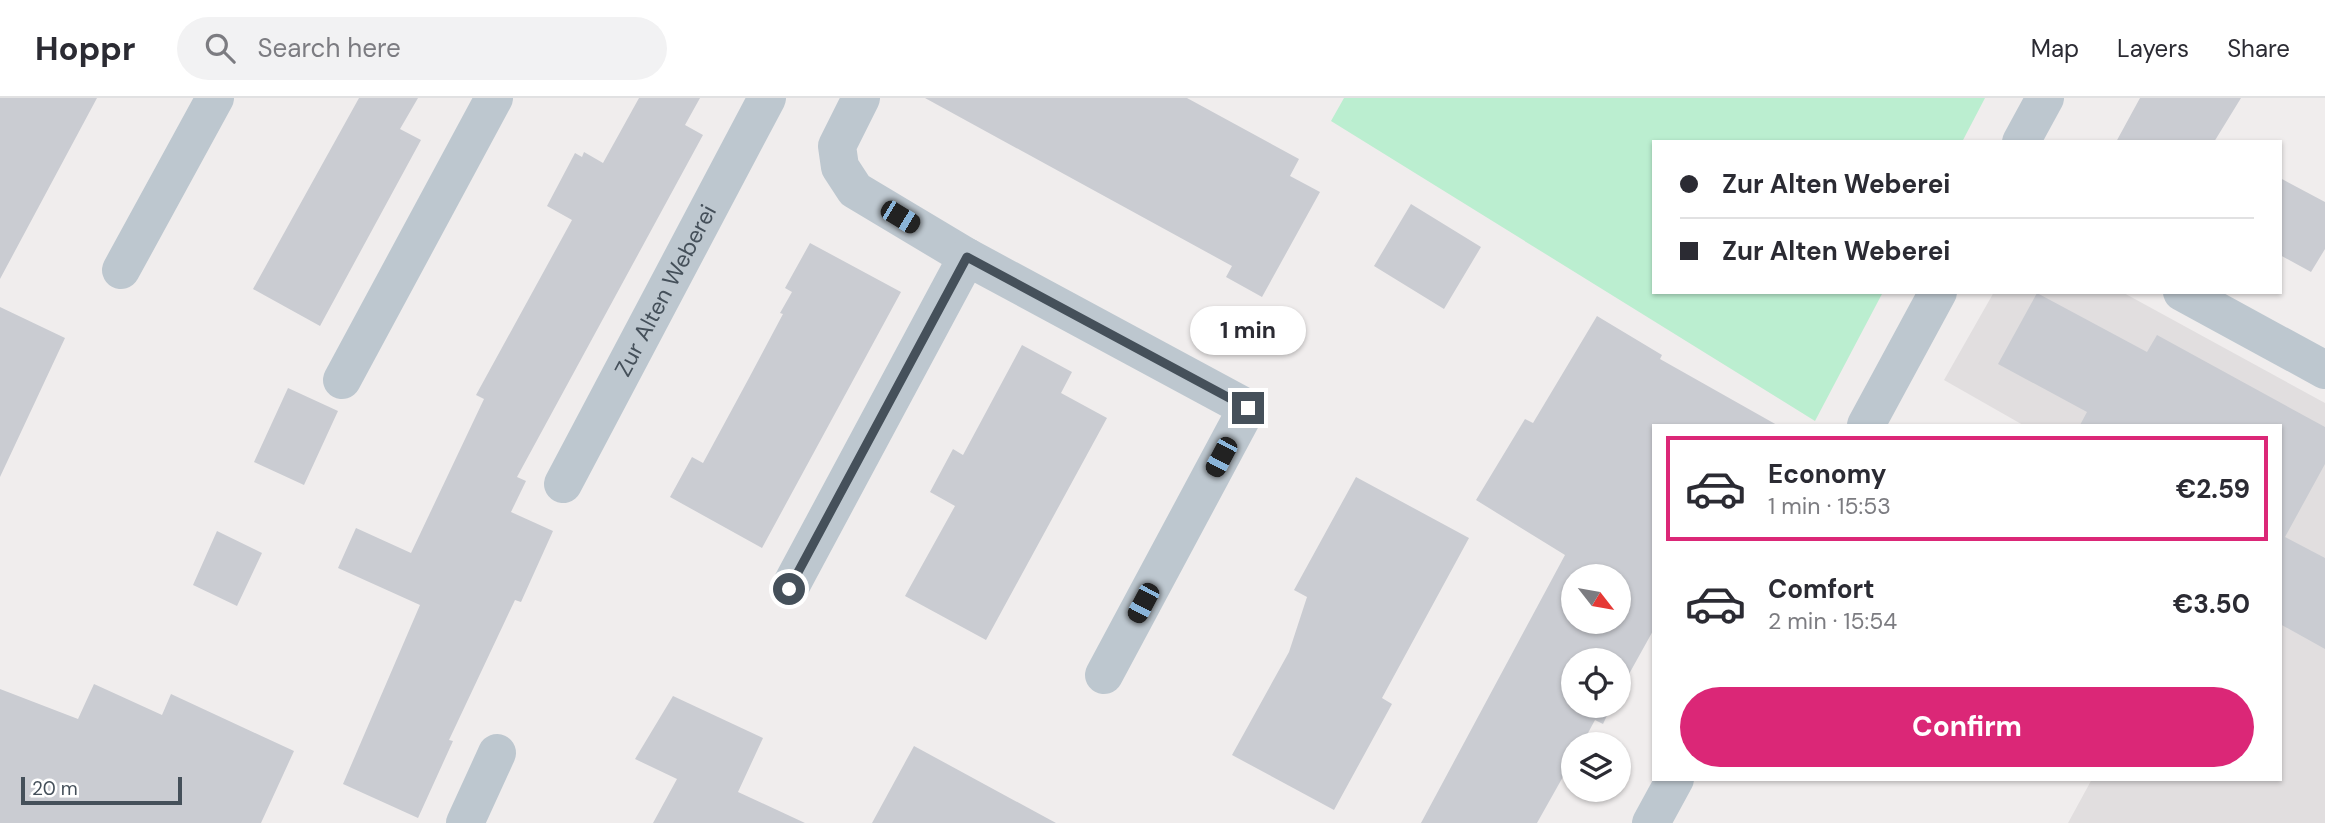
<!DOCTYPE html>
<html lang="en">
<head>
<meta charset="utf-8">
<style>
	:root { --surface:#fff; --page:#f2f2f3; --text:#2b2b33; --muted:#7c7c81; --line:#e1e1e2; --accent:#db2777 }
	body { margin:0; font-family:"DM Sans",sans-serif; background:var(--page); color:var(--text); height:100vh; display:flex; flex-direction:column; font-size:26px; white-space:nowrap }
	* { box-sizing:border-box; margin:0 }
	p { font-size:23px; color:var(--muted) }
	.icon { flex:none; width:38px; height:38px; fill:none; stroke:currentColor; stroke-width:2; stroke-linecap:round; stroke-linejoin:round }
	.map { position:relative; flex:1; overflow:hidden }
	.details { position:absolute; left:1652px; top:326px; width:630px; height:357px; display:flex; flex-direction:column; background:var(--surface); border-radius:0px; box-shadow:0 2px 5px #0004 }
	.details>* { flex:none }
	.hud { position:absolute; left:1652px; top:42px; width:630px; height:154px; border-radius:0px; box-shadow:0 2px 5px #0004; display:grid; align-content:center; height:154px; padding:0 28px; background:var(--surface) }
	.needle { width:46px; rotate:121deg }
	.controls { position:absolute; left:1561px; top:466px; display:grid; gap:14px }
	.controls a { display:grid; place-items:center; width:70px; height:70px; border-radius:50%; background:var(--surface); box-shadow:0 2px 5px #0004; font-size:35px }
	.scale { position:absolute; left:21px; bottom:18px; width:161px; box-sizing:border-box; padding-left:7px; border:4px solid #45505a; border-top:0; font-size:19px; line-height:24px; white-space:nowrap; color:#45505a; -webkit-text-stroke:5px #fff; paint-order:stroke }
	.end { position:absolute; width:32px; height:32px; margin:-16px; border:9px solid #45505a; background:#fff; box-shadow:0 0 0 4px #fff }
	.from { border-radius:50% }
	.bubble { position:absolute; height:49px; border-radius:24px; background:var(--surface); box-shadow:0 2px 5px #0004; font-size:23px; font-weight:700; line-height:49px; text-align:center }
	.car { position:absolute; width:21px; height:42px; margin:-21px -10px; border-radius:9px; box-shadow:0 0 5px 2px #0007; background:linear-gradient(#222 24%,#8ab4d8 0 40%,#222 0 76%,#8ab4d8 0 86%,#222 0) }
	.hud b { display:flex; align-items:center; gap:24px; height:66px; font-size:26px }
	.hud b+b { border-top:2px solid var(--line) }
	.hud i { width:18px; height:18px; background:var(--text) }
	ul { padding:12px 0 0; list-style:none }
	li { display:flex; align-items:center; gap:21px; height:105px; margin:0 14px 10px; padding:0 14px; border:4px solid transparent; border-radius:0px }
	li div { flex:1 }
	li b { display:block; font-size:26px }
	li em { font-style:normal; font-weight:700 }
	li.current { border-color:var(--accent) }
	li>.icon { width:63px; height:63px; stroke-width:1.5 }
	.button { display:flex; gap:14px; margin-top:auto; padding:14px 28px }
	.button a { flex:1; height:80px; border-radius:42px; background:var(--accent); color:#fff; font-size:28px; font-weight:700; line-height:80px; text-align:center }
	header { display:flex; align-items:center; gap:42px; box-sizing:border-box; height:98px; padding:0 35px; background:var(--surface); border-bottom:2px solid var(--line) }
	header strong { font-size:33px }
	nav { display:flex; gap:38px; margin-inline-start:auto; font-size:24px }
	.search { width:490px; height:63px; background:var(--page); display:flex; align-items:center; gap:18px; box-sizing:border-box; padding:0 24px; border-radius:38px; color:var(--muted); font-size:26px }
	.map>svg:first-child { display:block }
	.education { fill:#e1dedf }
	.green { fill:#bbeed0 }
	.building { fill:#caccd2; fill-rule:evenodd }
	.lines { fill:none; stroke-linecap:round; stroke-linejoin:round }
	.street { stroke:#bdc7cf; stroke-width:38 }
	.route { stroke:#45505a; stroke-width:9 }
	.labels { text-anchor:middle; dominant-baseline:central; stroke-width:5; stroke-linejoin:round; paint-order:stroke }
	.street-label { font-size:23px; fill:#45505a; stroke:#fff }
</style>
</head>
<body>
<header>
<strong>Hoppr</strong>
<div class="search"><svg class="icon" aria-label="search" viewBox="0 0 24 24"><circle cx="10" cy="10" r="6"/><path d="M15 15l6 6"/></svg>Search here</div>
<nav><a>Map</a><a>Layers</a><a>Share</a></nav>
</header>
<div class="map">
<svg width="2325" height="725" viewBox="0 0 2325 725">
	<rect width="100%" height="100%" fill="#f0eded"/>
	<path class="education" d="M 1994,194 L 2122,194 L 2325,305 L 2325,725 L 2068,725 L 2092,681 L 2280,681 L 2280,327 L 2023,327 L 1944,282 Z"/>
	<path class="green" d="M 1344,0 L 1985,0 L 1962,44 L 1654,44 L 1654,194 L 1883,194 L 1815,323 L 1331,23 Z"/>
	<path class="building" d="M 0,0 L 97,0 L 0,181 Z
		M 359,0 L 418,0 L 400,31 L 421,42 L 320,228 L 253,191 Z
		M 639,0 L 700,0 L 685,27 L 703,37 L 517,379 L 526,383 L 511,414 L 553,433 L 521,504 L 515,502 L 449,642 L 453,643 L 418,720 L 343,686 L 420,507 L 338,470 L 356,430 L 411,455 L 484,301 L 476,297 L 572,122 L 547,108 L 575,55 L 582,59 L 584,54 L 603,65 Z
		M 925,0 L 1187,0 L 1299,61 L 1290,78 L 1320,94 L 1262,199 L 1226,179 L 1232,168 Z
		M 2140,0 L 2241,0 L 2214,44 L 2116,44 Z
		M 2280,80 L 2325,104 L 2325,151 L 2311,174 L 2280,157 Z
		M 1411,106 L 1481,149 L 1444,211 L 1374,168 Z
		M 810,145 L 901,194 L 762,450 L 670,399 L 692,359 L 703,365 L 749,280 L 783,216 L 780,215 L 792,194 L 785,190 Z
		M 2037,195 L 2147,254 L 2157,237 L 2325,329 L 2325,366 L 2285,439 L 2325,460 L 2325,551 L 2280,526 L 2280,327 L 2080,327 L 2087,314 L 1998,266 Z
		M 0,209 L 65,240 L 0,379 Z
		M 1597,218 L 1662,257 L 1660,261 L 1777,327 L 1654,327 L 1654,531 L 1619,594 L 1619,562 L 1573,562 L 1573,607 L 1612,607 L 1603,626 L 1595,622 L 1582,646 L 1573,646 L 1573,661 L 1537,725 L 1421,725 L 1565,457 L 1476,402 L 1525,321 L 1533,325 ZM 1573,478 L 1619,478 L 1619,523 L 1573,523 Z
		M 1022,247 L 1072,274 L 1061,295 L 1107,320 L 986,542 L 905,498 L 955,408 L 930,394 L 953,351 L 963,357 Z
		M 288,290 L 338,313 L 304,387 L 254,364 Z
		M 1356,379 L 1469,440 L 1382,600 L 1392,606 L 1334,712 L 1232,657 L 1289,554 L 1307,499 L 1294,492 Z
		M 217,433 L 262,455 L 237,508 L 193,487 Z
		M 94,586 L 162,617 L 171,596 L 294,653 L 261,725 L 0,725 L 0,591 L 78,621 Z
		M 673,598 L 763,640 L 738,694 L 805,725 L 653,725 L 677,681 L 635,661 Z
		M 914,648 L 1056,725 L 872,725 Z"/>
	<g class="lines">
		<g class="street">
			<path d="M 861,0 L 837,48 L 840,69 L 855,92 L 967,159 L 1247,310 L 1104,577"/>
			<path d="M 2021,44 L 2045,0"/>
			<path d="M 121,172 L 215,0"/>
			<path d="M 2182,194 L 2325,272"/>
			<path d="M 342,282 L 494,0"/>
			<path d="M 1866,327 L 1938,194"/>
			<path id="s1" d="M 563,386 L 767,0"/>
			<path d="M 789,491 L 967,159"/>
			<path d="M 465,725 L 497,655"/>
			<path d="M 1651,725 L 1675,681"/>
		</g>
	</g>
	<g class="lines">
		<path class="route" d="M 789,491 L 967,159 L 1248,310"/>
	</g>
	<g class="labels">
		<g class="street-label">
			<text stroke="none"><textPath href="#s1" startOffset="219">Zur Alten Weberei</textPath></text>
		</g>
	</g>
</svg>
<div class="controls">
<a><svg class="needle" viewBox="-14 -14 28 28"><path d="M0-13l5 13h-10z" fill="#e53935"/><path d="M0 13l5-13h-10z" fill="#7c7c81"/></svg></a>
<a><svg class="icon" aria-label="locate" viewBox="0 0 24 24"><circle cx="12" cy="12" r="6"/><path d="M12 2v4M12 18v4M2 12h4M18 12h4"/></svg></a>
<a><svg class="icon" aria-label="layers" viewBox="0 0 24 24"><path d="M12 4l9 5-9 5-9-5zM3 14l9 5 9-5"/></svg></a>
</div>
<div class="scale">20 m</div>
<i class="end from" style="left:789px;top:491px"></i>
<i class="end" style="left:1248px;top:310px"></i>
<div class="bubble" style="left:1190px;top:208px;width:116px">1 min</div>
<i class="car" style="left:900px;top:119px;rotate:121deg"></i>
<i class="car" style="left:1221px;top:359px;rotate:208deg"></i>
<i class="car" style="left:1143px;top:505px;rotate:208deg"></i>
<div class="hud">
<b><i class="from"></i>Zur Alten Weberei</b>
<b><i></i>Zur Alten Weberei</b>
</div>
<section class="details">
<ul>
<li class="current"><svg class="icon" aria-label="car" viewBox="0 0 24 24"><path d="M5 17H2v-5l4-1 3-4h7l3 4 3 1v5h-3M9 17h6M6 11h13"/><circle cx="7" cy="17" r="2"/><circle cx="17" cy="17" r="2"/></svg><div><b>Economy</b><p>1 min · 15:53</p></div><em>€2.59</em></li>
<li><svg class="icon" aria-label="car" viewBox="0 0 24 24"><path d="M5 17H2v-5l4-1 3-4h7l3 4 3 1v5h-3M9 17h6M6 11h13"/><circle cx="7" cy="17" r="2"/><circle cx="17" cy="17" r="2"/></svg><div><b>Comfort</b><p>2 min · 15:54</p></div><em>€3.50</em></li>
</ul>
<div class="button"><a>Confirm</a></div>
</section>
</div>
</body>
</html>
